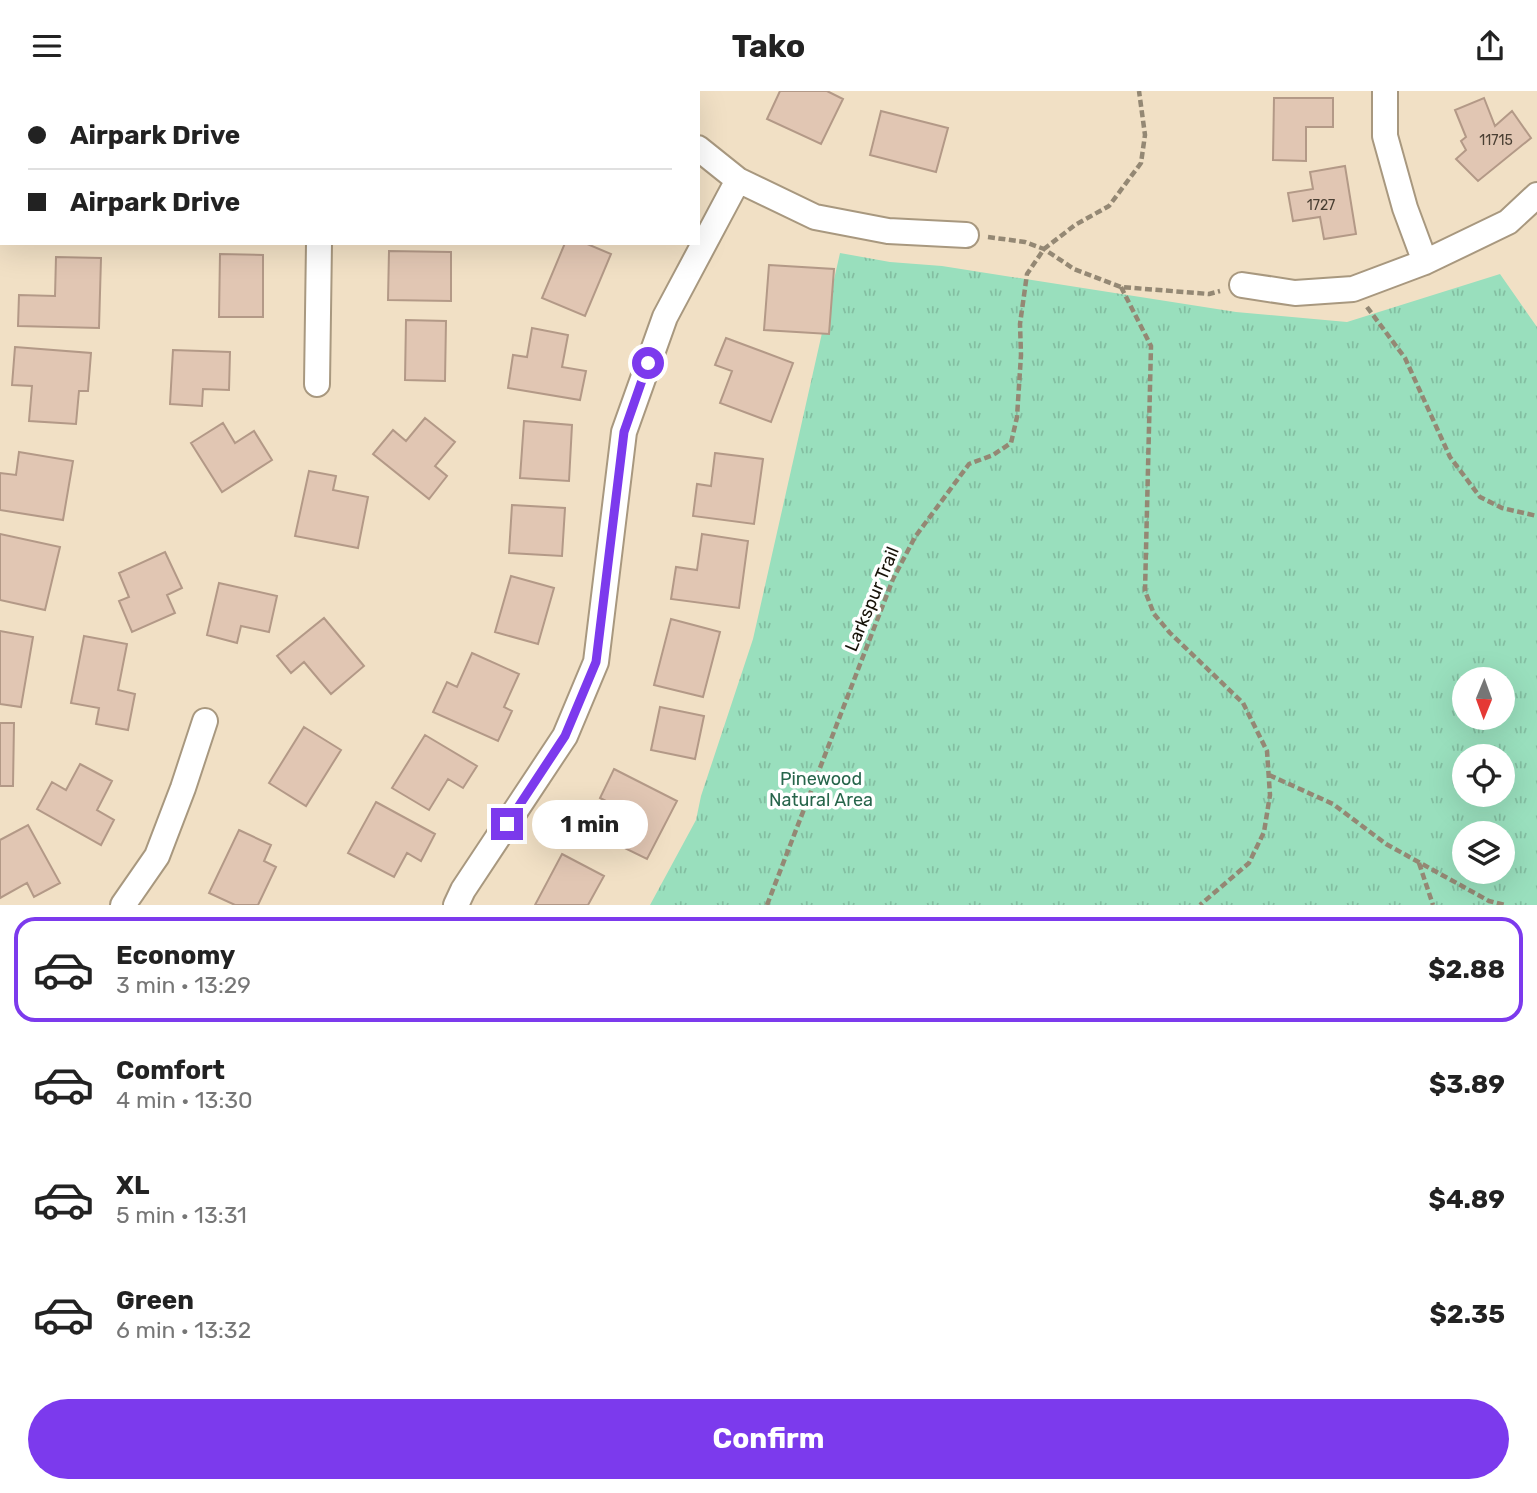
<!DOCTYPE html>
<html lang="en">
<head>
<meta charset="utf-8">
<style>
	:root { --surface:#fff; --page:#f2f2f2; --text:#222; --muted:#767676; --line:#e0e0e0; --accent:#7c3aed }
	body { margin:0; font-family:Rubik,sans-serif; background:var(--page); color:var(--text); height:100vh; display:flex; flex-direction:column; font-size:26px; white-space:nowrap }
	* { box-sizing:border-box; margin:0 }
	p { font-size:23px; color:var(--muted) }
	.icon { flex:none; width:38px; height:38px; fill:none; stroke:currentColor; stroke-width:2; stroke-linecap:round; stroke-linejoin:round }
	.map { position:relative; height:814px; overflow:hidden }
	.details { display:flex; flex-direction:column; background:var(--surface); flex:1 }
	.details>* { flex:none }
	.guide { position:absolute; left:0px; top:0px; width:700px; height:154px; box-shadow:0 7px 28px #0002; display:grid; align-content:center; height:154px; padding:0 28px; background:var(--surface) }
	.needle { width:46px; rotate:181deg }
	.controls { position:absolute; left:1452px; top:576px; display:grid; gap:14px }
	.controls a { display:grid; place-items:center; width:63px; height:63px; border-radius:50%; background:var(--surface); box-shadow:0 7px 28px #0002; font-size:35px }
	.end { position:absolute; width:32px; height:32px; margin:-16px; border:9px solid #7c3aed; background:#fff; box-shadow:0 0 0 4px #fff }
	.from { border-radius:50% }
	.bubble { position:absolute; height:49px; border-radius:24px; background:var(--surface); box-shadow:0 7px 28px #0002; font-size:23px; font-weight:700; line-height:49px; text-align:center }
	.guide b { display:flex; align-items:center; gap:24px; height:66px; font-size:26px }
	.guide b+b { border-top:2px solid var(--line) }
	.guide i { width:18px; height:18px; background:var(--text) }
	ul { padding:12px 0 0; list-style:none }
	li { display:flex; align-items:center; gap:21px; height:105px; margin:0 14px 10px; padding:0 14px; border:4px solid transparent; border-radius:21px }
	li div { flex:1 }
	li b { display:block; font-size:26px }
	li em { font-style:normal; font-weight:700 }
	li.current { border-color:var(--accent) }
	li>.icon { width:63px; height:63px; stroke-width:1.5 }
	.action { display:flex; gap:14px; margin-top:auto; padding:14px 28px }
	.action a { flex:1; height:80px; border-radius:42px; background:var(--accent); color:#fff; font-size:28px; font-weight:700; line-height:80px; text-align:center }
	header { display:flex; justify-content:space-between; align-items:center; height:91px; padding:0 28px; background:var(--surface); font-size:32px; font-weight:700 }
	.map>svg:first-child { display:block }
	.grass { fill:url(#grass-tufts); fill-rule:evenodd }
	.building { fill:#e1c6b3; stroke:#b39987; stroke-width:2 }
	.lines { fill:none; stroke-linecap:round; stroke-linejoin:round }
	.minor-casing { stroke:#a8987f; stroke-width:28 }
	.path { stroke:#948874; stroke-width:4.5; stroke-dasharray:7 3.5; stroke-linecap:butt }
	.minor { stroke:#fff; stroke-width:24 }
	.route { stroke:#7c3aed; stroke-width:9 }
	.labels { text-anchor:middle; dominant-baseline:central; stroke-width:7; stroke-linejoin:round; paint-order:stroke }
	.number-label { font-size:14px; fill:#4a3f33 }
	.street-label { font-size:18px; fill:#171208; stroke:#fff }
	.park-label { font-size:18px; fill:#27654b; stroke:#fff }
</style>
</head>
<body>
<header><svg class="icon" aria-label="menu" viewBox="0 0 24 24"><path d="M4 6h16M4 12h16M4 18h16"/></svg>Tako<svg class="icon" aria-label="share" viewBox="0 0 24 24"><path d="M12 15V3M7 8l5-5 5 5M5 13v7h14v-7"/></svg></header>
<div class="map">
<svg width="1537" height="814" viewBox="0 0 1537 814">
	<defs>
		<pattern id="grass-tufts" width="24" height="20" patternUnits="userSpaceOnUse" patternTransform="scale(1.75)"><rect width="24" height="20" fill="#99dfbd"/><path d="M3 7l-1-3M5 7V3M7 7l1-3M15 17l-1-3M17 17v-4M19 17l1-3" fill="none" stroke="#83bea1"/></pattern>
	</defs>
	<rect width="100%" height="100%" fill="#f1e0c5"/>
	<path class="grass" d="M 840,162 L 890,171 L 942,175 L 1236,221 L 1347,231 L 1500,183 L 1537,236 L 1537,814 L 650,814 L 696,729 L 701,705 L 753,548 ZM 1465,588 L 1503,588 L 1503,626 L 1465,626 ZM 1465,665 L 1503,665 L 1503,704 L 1465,704 ZM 1465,742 L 1503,742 L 1503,780 L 1465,780 Z"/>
	<path class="building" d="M 21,0 L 94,0 L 94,2 L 21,2 Z
		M 210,0 L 262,0 L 262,2 L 210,2 Z
		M 376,0 L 455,0 L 455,2 L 376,2 Z
		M 780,0 L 827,0 L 843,8 L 821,53 L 767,28 Z
		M 1274,7 L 1333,7 L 1333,36 L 1306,36 L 1306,70 L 1273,69 Z
		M 1484,7 L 1495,35 L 1512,20 L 1531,47 L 1478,90 L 1456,68 L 1466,59 L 1461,50 L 1466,46 L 1455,19 Z
		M 881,20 L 948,37 L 936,81 L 870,64 Z
		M 1345,75 L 1356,143 L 1324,148 L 1320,126 L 1293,130 L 1288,102 L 1313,98 L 1310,81 Z
		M 565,152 L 585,152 L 611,163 L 585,225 L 542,207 Z
		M 389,160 L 451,161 L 451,210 L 388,209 Z
		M 220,163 L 263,164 L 263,226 L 219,226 Z
		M 56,166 L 101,167 L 99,237 L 18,235 L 19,204 L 55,205 Z
		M 769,174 L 834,178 L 829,243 L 764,239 Z
		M 406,229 L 446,230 L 445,290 L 405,289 Z
		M 532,237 L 568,244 L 562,276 L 586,280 L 580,309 L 508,297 L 513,264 L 527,266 Z
		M 726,247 L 793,272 L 771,331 L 720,312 L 732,280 L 715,274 Z
		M 15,256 L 91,262 L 88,300 L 79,300 L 76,333 L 29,330 L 32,295 L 12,294 Z
		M 173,259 L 230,261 L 229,299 L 203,298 L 202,315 L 170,313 Z
		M 425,327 L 455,351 L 435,375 L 447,385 L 429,408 L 373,363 L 393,339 L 406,350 Z
		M 524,330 L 572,334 L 569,390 L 520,387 Z
		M 223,332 L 235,352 L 254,340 L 272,369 L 222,401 L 191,352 Z
		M 19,361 L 73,370 L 63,429 L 0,419 L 0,382 L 16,384 Z
		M 715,362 L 763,368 L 754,433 L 693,425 L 697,393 L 711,395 Z
		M 309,380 L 336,385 L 333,399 L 368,406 L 358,457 L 295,445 Z
		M 512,414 L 565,417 L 562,465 L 509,462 Z
		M 0,443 L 60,456 L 45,519 L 0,509 Z
		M 702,443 L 748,450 L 739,517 L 671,508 L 676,476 L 697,479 Z
		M 165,461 L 182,497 L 167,504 L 175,522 L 132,541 L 119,510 L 129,506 L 119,482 Z
		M 511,485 L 554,497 L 538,553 L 495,541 Z
		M 219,492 L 277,505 L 269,541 L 241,535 L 237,552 L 207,544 Z
		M 324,527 L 364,575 L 331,603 L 304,571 L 291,582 L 277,565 Z
		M 671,528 L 720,541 L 703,606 L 654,594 Z
		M 0,540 L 33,546 L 21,616 L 0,613 Z
		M 84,545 L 127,553 L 118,599 L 135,603 L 128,639 L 96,633 L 99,617 L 71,612 Z
		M 472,562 L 519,583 L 504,616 L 512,620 L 498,650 L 433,621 L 447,591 L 457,596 Z
		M 660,616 L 704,625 L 695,668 L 651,659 Z
		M 0,632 L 14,632 L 13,695 L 0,695 Z
		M 304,636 L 341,659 L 306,715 L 269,692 Z
		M 425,644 L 477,675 L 463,697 L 448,688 L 429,719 L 392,697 Z
		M 80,673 L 112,690 L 97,719 L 114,729 L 101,754 L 37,718 L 52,691 L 66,699 Z
		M 614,678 L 677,710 L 647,768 L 594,742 L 610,712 L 600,707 Z
		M 376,711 L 435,743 L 421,770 L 407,762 L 394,786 L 348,762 Z
		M 28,734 L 60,792 L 34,806 L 27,792 L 0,807 L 0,749 Z
		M 239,739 L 271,754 L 264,770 L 276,776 L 258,814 L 235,814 L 209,802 Z
		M 562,763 L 604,785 L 588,814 L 535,814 Z"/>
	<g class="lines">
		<defs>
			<path id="minor" d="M 315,0 L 315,2
				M 628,0 L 630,2
				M 1385,0 L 1385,45 L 1405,117 L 1425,171
				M 698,57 L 738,89 L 815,126 L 888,140 L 966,144
				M 1242,194 L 1295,202 L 1353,198 L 1425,171 L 1508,131 L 1537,104
				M 317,293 L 319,152
				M 123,814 L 157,765 L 183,697 L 205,630
				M 456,814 L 463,799 L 565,645 L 596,571 L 624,341 L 665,226 L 738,89"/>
		</defs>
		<use href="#minor" class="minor-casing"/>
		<path class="path" d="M 988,146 L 1025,151 L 1044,158 L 1074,178 L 1121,196 L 1209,203 L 1220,200
			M 1121,196 L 1151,255 L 1145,500 L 1154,523 L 1170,542 L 1243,612 L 1267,660 L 1270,704 L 1264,741 L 1249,772 L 1200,814
			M 1367,216 L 1405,267 L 1450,366 L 1480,406 L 1502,417 L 1537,425
			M 1269,684 L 1333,713 L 1386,753 L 1489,810 L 1505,814
			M 1419,772 L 1433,814
			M 767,814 L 893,488 L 915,446 L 969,373 L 993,364 L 1011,352 L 1017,326 L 1021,264 L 1020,233 L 1027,183 L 1044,158 L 1075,134 L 1109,115 L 1141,72 L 1145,44 L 1139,0"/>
		<use href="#minor" class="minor"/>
	</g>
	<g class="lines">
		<path class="route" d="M 507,733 L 565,645 L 596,571 L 624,341 L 648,272"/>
	</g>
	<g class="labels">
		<g class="number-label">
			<text x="1496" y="49">11715</text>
			<text x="1321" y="114">1727</text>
		</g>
		<g class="street-label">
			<text transform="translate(872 508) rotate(-67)">Larkspur Trail</text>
		</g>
		<g class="park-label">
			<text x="821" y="688">Pinewood<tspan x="821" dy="21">Natural Area</tspan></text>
		</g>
	</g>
</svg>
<div class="controls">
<a><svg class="needle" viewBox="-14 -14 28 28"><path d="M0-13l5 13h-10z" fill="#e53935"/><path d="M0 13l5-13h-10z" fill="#767676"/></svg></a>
<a><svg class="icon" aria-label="locate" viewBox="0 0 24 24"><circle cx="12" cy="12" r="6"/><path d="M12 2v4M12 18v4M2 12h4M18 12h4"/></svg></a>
<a><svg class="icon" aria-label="layers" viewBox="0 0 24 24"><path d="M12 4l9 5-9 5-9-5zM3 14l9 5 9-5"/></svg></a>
</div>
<i class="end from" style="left:648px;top:272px"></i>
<i class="end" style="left:507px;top:733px"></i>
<div class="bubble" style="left:532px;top:709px;width:116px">1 min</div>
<div class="guide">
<b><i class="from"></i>Airpark Drive</b>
<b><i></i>Airpark Drive</b>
</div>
</div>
<section class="details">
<ul>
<li class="current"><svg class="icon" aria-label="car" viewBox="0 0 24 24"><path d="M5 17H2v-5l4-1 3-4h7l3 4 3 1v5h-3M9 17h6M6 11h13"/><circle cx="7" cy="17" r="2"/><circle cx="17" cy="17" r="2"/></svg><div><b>Economy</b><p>3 min · 13:29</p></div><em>$2.88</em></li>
<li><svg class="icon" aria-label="car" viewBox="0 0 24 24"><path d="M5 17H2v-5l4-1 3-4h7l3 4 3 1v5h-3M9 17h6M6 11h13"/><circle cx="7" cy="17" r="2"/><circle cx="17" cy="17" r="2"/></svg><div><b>Comfort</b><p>4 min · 13:30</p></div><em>$3.89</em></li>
<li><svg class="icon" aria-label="car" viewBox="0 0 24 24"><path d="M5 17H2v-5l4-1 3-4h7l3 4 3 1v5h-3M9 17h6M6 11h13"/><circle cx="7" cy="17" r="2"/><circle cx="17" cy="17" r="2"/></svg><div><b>XL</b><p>5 min · 13:31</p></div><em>$4.89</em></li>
<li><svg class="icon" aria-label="car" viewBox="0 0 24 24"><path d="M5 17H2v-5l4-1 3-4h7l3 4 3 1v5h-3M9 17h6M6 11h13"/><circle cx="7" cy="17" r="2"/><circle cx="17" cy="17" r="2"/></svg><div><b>Green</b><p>6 min · 13:32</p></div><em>$2.35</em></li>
</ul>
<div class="action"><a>Confirm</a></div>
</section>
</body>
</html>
